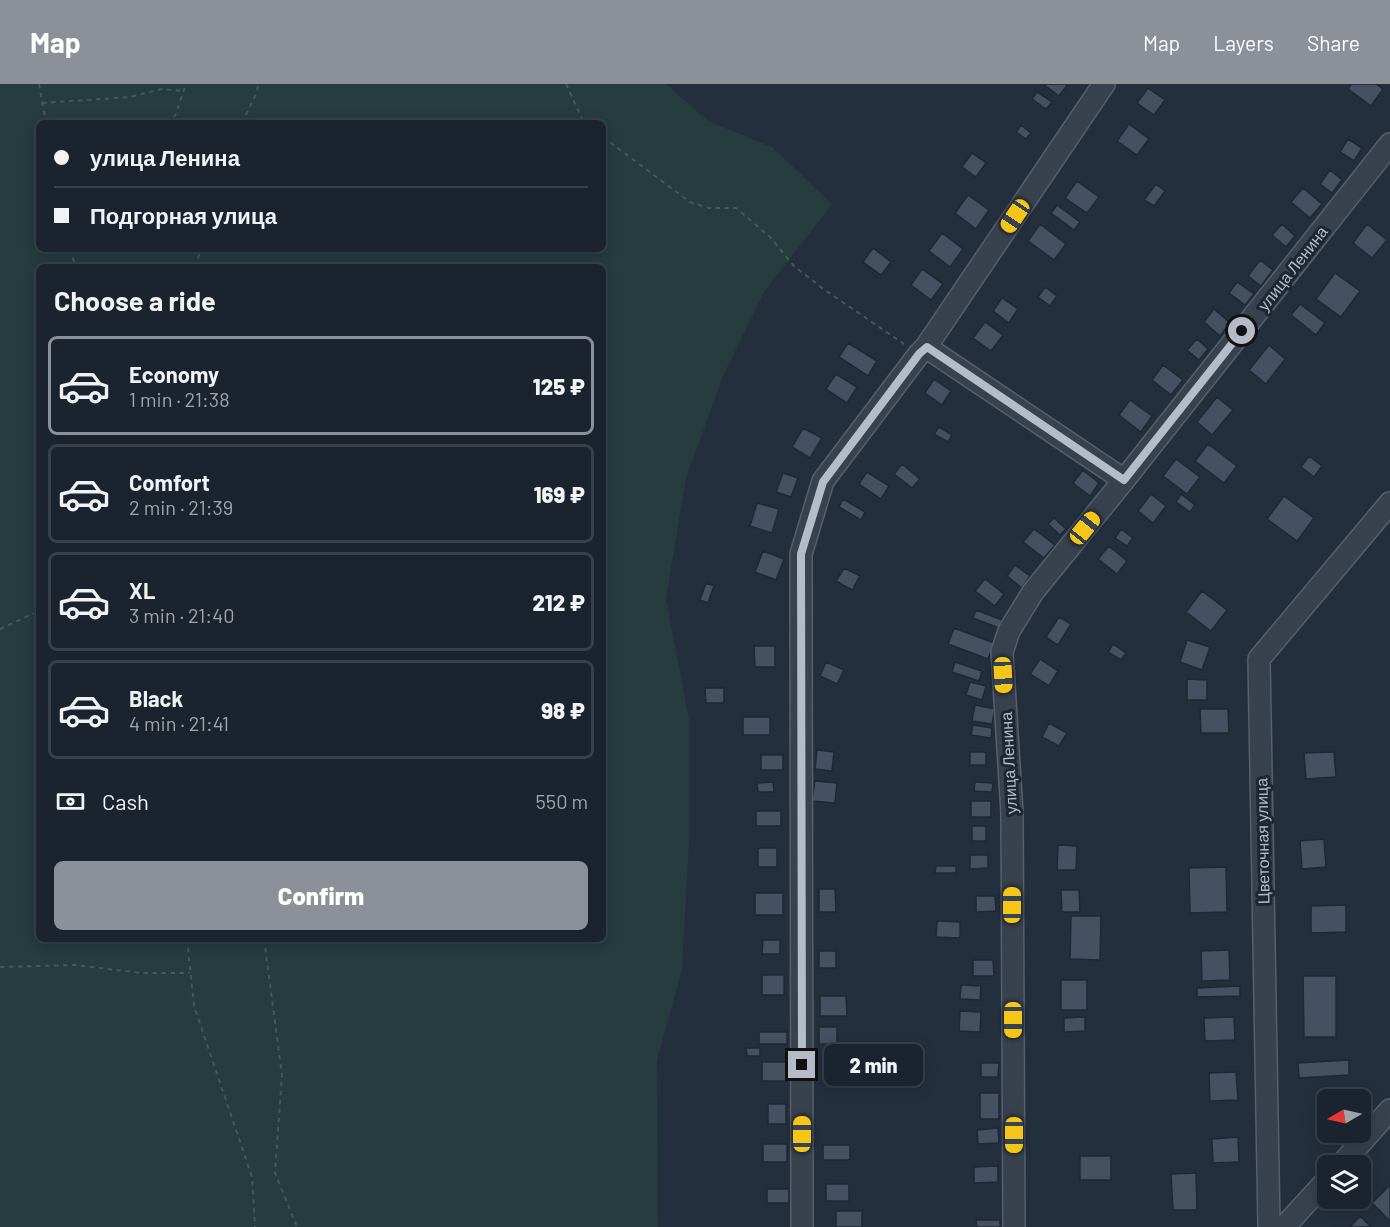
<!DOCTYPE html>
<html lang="en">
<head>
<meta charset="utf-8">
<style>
	:root { --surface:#1b232e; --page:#242b36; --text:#f1f3f6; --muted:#a0a4aa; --line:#39404a; --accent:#8c9099 }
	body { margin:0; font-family:Barlow,sans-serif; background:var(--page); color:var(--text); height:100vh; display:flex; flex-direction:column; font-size:22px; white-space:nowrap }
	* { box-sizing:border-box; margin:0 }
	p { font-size:20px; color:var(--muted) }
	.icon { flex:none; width:33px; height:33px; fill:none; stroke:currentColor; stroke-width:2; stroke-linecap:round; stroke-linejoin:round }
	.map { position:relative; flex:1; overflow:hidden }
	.drawer { position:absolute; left:36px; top:180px; width:570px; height:678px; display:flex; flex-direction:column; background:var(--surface); border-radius:9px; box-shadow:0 3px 15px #0003,0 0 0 2px var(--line) }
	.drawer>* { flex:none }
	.hud { position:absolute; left:36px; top:36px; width:570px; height:132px; border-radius:9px; box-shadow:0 3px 15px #0003,0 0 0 2px var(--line); display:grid; align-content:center; height:132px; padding:0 18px; background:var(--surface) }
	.needle { width:39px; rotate:261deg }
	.fabs { position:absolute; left:1317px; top:1005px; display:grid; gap:12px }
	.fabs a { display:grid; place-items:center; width:54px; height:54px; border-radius:9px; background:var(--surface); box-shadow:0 3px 15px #0003,0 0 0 2px var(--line); font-size:30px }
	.end { position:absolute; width:27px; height:27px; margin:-14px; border:8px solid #b4bcc9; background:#111; box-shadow:0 0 0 3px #111 }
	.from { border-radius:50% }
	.bubble { position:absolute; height:42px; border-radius:9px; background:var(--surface); box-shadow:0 3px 15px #0003,0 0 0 2px var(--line); font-size:20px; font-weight:800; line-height:42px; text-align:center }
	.car { position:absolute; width:18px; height:36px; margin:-18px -9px; border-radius:8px; box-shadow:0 0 4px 2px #0007; background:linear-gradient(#f5c518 24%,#345 0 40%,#f5c518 0 76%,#345 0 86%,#f5c518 0) }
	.hud b { display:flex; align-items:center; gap:21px; height:57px; font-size:22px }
	.hud b+b { border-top:2px solid var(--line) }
	.hud i { width:15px; height:15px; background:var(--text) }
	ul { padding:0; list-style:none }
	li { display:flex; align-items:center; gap:18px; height:99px; margin:0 12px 9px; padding:0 6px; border:3px solid var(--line); border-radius:9px }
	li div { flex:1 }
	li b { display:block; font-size:22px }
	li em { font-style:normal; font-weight:800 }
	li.current { border-color:var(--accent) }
	li>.icon { width:54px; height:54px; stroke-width:1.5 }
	h2 { padding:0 18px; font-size:27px; line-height:72px }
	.pay { display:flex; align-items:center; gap:15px; height:66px; padding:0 18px; font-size:22px }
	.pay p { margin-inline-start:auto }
	.cta { display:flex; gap:12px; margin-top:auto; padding:12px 18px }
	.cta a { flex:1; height:69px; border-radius:9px; background:var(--accent); color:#fff; font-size:24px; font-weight:800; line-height:69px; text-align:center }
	header { display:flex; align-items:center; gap:36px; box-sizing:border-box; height:84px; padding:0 30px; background:var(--accent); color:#fff }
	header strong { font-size:28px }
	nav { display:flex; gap:33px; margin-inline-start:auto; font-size:21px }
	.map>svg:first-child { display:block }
	.green { fill:#263c3f; fill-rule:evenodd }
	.building { fill:#455162; stroke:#1f2835; stroke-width:1.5 }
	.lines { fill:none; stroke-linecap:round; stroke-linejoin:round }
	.minor-casing { stroke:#565f6c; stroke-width:24 }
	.path { stroke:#44595c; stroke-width:2; stroke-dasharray:4.5 4.5; stroke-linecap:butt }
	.minor { stroke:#38414e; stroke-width:21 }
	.route { stroke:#b4bcc9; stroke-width:8 }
	.labels { text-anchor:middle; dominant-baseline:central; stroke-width:6; stroke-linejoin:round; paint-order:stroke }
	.street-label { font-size:16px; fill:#b4bcc9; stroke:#1d2633 }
</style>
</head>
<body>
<header>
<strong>Map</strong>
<nav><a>Map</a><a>Layers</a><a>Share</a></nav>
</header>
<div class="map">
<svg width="1390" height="1143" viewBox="0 0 1390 1143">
	<rect width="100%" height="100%" fill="#242f3e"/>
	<path class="green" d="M 0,0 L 666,0 L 708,37 L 772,63 L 832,120 L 764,208 L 723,292 L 686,394 L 666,515 L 689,636 L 689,761 L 682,885 L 657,977 L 658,1143 L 0,1143 ZM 39,39 L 603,39 L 603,165 L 39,165 ZM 39,183 L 603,183 L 603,855 L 39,855 Z"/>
	<path class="building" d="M 1043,0 L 1068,0 L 1059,12 Z
		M 1351,0 L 1376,0 L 1383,5 L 1371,22 L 1348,5 Z
		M 1148,4 L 1165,16 L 1154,31 L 1137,19 Z
		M 1037,8 L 1052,18 L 1046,25 L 1032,15 Z
		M 1129,40 L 1149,55 L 1137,71 L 1117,57 Z
		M 1021,41 L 1031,49 L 1026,55 L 1016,48 Z
		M 1348,55 L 1362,64 L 1354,77 L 1340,68 Z
		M 972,69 L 986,79 L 976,93 L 962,83 Z
		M 1330,86 L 1342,96 L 1332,109 L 1320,100 Z
		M 1077,97 L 1099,113 L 1087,129 L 1065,114 Z
		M 1156,100 L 1165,107 L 1154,122 L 1144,116 Z
		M 1303,104 L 1322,120 L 1310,134 L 1291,118 Z
		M 968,111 L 989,126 L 976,145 L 955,129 Z
		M 1057,121 L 1080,138 L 1074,146 L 1051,129 Z
		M 1040,140 L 1066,160 L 1054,176 L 1028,157 Z
		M 1282,140 L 1295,152 L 1286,163 L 1272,151 Z
		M 1367,140 L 1387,156 L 1372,174 L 1353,159 Z
		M 942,149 L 963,165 L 950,183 L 929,167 Z
		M 873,164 L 891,178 L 881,191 L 863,178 Z
		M 1260,176 L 1273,186 L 1261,202 L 1248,192 Z
		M 922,185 L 943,200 L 931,216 L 911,201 Z
		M 1335,189 L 1360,207 L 1341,233 L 1316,215 Z
		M 1237,198 L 1254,210 L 1245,221 L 1229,209 Z
		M 1045,203 L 1057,212 L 1050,222 L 1038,213 Z
		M 1002,214 L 1018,225 L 1009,239 L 993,227 Z
		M 1300,220 L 1325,239 L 1316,251 L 1291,231 Z
		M 1214,225 L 1230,239 L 1220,252 L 1204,238 Z
		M 985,238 L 1003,251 L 991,267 L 973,254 Z
		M 1197,255 L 1208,265 L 1199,276 L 1187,266 Z
		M 848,259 L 877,277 L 868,292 L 839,273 Z
		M 1269,261 L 1285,275 L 1266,300 L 1249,286 Z
		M 1163,281 L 1183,296 L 1171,311 L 1152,296 Z
		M 836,290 L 857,303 L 847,319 L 826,305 Z
		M 934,295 L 951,307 L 942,321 L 925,309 Z
		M 1217,313 L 1233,326 L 1212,351 L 1197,338 Z
		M 1130,316 L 1152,332 L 1141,348 L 1119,331 Z
		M 939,343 L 952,351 L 948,358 L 934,350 Z
		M 803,344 L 822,354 L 810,374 L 792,363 Z
		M 1208,360 L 1237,382 L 1224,399 L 1195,377 Z
		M 1309,372 L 1322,382 L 1314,393 L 1301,383 Z
		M 1176,375 L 1200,393 L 1187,410 L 1163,392 Z
		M 902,380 L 920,395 L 912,404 L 894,390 Z
		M 1083,386 L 1099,399 L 1090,412 L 1073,399 Z
		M 867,388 L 889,402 L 881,415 L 859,400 Z
		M 783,389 L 798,394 L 791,413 L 776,408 Z
		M 1151,410 L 1166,422 L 1153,439 L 1138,427 Z
		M 1181,410 L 1195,421 L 1190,428 L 1176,418 Z
		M 1284,412 L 1314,434 L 1297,457 L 1267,435 Z
		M 843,415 L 865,428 L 861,436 L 839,423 Z
		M 757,419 L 779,425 L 772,449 L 750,442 Z
		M 1054,434 L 1066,445 L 1060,451 L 1048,440 Z
		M 1034,445 L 1055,461 L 1044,474 L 1023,458 Z
		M 1121,445 L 1133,454 L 1127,462 L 1115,454 Z
		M 1109,462 L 1127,477 L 1117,490 L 1098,475 Z
		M 763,467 L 784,475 L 776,496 L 755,488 Z
		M 1015,481 L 1030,492 L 1022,504 L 1007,492 Z
		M 844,484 L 860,492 L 852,506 L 836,497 Z
		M 985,495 L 1004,510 L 995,522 L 975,507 Z
		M 706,499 L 714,502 L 708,519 L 700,516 Z
		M 1202,507 L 1227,526 L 1211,547 L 1186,528 Z
		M 976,526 L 1002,536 L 999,544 L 973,534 Z
		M 1059,533 L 1071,540 L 1058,561 L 1046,553 Z
		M 954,544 L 994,559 L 988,575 L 948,560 Z
		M 1187,556 L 1210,563 L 1202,586 L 1180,578 Z
		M 1113,560 L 1126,569 L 1121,576 L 1108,568 Z
		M 754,562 L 775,562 L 775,583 L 755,583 Z
		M 1040,575 L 1058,587 L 1049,602 L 1030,590 Z
		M 826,578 L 844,586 L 837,600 L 820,592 Z
		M 955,578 L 982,587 L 979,597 L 952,588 Z
		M 1187,595 L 1207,596 L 1207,616 L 1187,616 Z
		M 970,598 L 986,602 L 982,616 L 966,611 Z
		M 705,604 L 724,604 L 724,619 L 706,619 Z
		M 975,621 L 995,625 L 992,640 L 972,637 Z
		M 1200,625 L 1228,625 L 1229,649 L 1201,649 Z
		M 743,633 L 770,633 L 770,651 L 743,651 Z
		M 1049,639 L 1067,649 L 1059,662 L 1042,653 Z
		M 973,641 L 992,644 L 991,654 L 971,651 Z
		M 817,666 L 834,668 L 832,687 L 815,685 Z
		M 970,668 L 986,668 L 986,681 L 970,681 Z
		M 1334,668 L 1336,693 L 1306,695 L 1304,669 Z
		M 761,671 L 783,671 L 783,686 L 761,686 Z
		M 815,697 L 837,699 L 835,719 L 812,717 Z
		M 773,698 L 774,708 L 758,708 L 757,699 Z
		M 975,698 L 993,699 L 992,708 L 974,707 Z
		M 971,717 L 991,717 L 991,733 L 971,733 Z
		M 756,727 L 781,727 L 781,742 L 756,742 Z
		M 972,742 L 986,742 L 986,757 L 972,757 Z
		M 1324,755 L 1326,783 L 1302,785 L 1300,757 Z
		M 1058,761 L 1077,762 L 1076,786 L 1057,786 Z
		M 758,764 L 777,764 L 777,783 L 758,783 Z
		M 970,771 L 988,771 L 988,784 L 970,785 Z
		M 936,782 L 956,782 L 956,789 L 935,789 Z
		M 1226,783 L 1227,828 L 1190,829 L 1189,784 Z
		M 819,805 L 835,805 L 836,828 L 819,828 Z
		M 1061,806 L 1079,806 L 1080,828 L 1062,828 Z
		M 755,809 L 783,809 L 783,831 L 755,831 Z
		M 976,812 L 995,812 L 996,827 L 976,828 Z
		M 1346,821 L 1346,848 L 1311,849 L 1311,822 Z
		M 1071,832 L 1101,832 L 1100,876 L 1070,875 Z
		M 937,837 L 960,838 L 960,854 L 936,853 Z
		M 763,856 L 780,856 L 780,870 L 762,870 Z
		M 1229,866 L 1230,896 L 1202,897 L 1201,867 Z
		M 819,867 L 836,867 L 836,884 L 819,884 Z
		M 973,876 L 993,876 L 994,892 L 973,892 Z
		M 762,891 L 784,891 L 784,911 L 762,911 Z
		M 1303,892 L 1336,892 L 1336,953 L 1304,953 Z
		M 1061,896 L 1087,896 L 1087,926 L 1061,926 Z
		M 961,901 L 981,902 L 980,916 L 960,915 Z
		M 1240,902 L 1240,912 L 1197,913 L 1197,904 Z
		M 820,912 L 846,912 L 847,932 L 820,932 Z
		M 960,927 L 981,928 L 980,948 L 959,947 Z
		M 1085,933 L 1085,947 L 1064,948 L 1064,934 Z
		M 1234,933 L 1235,956 L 1205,957 L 1204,934 Z
		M 819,943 L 837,943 L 837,960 L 819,960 Z
		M 759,948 L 787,948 L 787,960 L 759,960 Z
		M 746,964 L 760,964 L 760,972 L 747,972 Z
		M 1349,976 L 1349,991 L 1299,994 L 1298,979 Z
		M 762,978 L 786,978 L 786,997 L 762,997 Z
		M 981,979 L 999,979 L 998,993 L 981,993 Z
		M 1236,988 L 1238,1016 L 1210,1017 L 1209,989 Z
		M 980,1009 L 999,1009 L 999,1035 L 980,1035 Z
		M 768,1020 L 786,1020 L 786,1040 L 768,1040 Z
		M 998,1044 L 999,1059 L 978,1060 L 977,1046 Z
		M 1238,1053 L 1239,1078 L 1213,1079 L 1212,1055 Z
		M 763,1060 L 787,1060 L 787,1078 L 763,1078 Z
		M 823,1061 L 850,1061 L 850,1076 L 823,1076 Z
		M 1080,1072 L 1111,1072 L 1111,1096 L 1080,1096 Z
		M 998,1082 L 998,1098 L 974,1099 L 974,1083 Z
		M 1196,1089 L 1197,1126 L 1173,1126 L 1171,1090 Z
		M 826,1100 L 849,1100 L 849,1117 L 826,1117 Z
		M 1390,1101 L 1390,1137 L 1372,1119 Z
		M 767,1105 L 789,1105 L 789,1119 L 767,1119 Z
		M 836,1127 L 862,1127 L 862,1143 L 836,1143 Z
		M 1360,1132 L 1371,1143 L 1350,1143 Z
		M 976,1136 L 1000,1136 L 1000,1143 L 977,1143 Z"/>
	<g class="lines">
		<defs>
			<path id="minor" d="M 926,263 L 1124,396
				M 1340,1082 L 1390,1026
				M 802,1143 L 801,470 L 823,397 L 919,270 L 926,263 L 1104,0
				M 1014,1143 L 1012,729 L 1002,568 L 1009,547 L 1033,508 L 1124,396 L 1390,60
				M 1269,1143 L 1259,575 L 1390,419
				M 1284,1143 L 1328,1095"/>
		</defs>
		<use href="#minor" class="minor-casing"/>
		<path class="path" d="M 39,0 L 46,39
			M 566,0 L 584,39
			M 42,19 L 130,13 L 162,5 L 183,7
			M 167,39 L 175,32 L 186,0
			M 242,39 L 257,8 L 258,0
			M 603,53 L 690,118 L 709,124 L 736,124 L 770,153 L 794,182 L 822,204 L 904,260
			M 71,165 L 75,183
			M 195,183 L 201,165
			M 0,545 L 39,527
			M 187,855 L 194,922 L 252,1093 L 255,1143
			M 264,855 L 282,991 L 275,1089 L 297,1143
			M 0,883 L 75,881 L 142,889 L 190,889"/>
		<use href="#minor" class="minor"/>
	</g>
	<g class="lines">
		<path class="route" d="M 802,981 L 801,470 L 823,398 L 919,270 L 927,263 L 1124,396 L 1242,247"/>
	</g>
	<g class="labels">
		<g class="street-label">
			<text transform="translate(1292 184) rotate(-52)">улица Ленина</text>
			<text transform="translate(1008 679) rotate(-93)">улица Ленина</text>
			<text transform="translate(1262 757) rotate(-91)">Цветочная улица</text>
		</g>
	</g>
</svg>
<div class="fabs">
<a><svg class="needle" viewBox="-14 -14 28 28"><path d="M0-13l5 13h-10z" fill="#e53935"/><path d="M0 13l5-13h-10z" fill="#a0a4aa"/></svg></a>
<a><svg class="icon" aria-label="layers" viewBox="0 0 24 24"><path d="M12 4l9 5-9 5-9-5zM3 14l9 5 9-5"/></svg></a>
</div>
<i class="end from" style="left:1242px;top:247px"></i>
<i class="end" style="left:802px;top:981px"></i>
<div class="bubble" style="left:824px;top:960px;width:99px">2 min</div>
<i class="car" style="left:1015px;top:132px;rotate:214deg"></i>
<i class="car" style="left:1085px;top:444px;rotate:39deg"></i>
<i class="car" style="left:1003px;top:591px;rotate:177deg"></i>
<i class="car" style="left:1012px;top:821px;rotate:0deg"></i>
<i class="car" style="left:1013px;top:936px;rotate:180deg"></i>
<i class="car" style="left:802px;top:1050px;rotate:0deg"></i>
<i class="car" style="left:1014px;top:1051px;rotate:180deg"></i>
<div class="hud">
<b><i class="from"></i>улица Ленина</b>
<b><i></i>Подгорная улица</b>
</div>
<section class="drawer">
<h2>Choose a ride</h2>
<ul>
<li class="current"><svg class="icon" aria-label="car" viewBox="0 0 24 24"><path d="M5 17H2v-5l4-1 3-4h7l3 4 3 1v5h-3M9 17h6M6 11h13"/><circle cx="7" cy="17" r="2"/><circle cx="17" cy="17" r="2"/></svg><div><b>Economy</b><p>1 min · 21:38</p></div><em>125 ₽</em></li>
<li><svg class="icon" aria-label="car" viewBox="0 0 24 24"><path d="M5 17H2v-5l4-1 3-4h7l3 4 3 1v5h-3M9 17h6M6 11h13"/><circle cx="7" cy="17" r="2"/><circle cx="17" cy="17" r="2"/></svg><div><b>Comfort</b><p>2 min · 21:39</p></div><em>169 ₽</em></li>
<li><svg class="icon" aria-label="car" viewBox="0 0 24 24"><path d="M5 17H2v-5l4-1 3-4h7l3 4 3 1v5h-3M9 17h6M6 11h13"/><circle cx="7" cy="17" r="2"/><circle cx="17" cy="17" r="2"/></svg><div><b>XL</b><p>3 min · 21:40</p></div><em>212 ₽</em></li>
<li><svg class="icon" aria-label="car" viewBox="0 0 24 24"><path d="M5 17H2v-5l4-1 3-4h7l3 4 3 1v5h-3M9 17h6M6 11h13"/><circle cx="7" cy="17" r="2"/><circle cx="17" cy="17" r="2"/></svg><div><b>Black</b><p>4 min · 21:41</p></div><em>98 ₽</em></li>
</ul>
<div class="pay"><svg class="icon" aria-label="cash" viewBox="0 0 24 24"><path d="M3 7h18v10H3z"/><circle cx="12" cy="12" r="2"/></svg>Cash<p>550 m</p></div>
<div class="cta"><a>Confirm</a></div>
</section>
</div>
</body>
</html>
